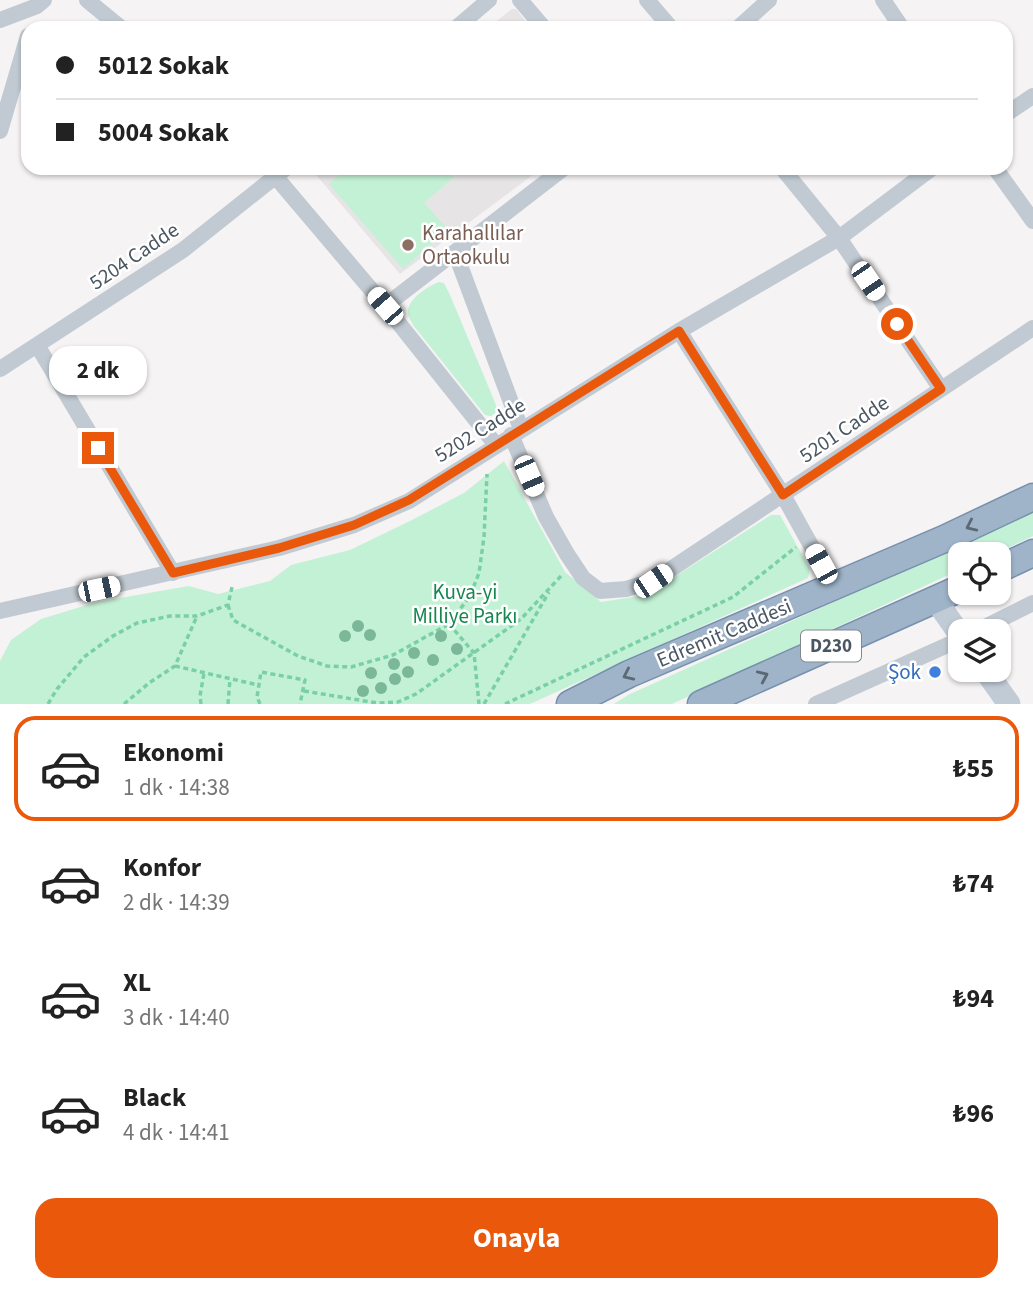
<!DOCTYPE html>
<html lang="tr">
<head>
<meta charset="utf-8">
<style>
	:root { --surface:#fff; --page:#f6f6f6; --text:#222; --muted:#767676; --line:#e0e0e0; --accent:#ea580c }
	body { margin:0; font-family:"Source Sans 3",sans-serif; background:var(--page); color:var(--text); height:100vh; display:flex; flex-direction:column; font-size:26px; white-space:nowrap }
	* { box-sizing:border-box; margin:0 }
	p { font-size:23px; color:var(--muted) }
	.icon { flex:none; width:38px; height:38px; fill:none; stroke:currentColor; stroke-width:2; stroke-linecap:round; stroke-linejoin:round }
	.map { position:relative; height:704px; overflow:hidden }
	.side { display:flex; flex-direction:column; background:var(--surface); flex:1 }
	.side>* { flex:none }
	.top-card { position:absolute; left:21px; top:21px; width:992px; height:154px; border-radius:21px; box-shadow:0 2px 5px #0004; display:grid; align-content:center; height:154px; padding:0 35px; background:var(--surface) }
	.tools { position:absolute; left:948px; top:542px; display:grid; gap:14px }
	.tools a { display:grid; place-items:center; width:63px; height:63px; border-radius:14px; background:var(--surface); box-shadow:0 2px 5px #0004; font-size:35px }
	.end { position:absolute; width:32px; height:32px; margin:-16px; border:9px solid #ea580c; background:#fff; box-shadow:0 0 0 4px #fff }
	.from { border-radius:50% }
	.bubble { position:absolute; height:49px; border-radius:21px; background:var(--surface); box-shadow:0 2px 5px #0004; font-size:23px; font-weight:700; line-height:49px; text-align:center }
	.car { position:absolute; width:21px; height:42px; margin:-21px -10px; border-radius:9px; box-shadow:0 0 5px 2px #0007; background:linear-gradient(#fff 24%,#345 0 40%,#fff 0 76%,#345 0 86%,#fff 0) }
	.top-card b { display:flex; align-items:center; gap:24px; height:66px; font-size:26px }
	.top-card b+b { border-top:2px solid var(--line) }
	.top-card i { width:18px; height:18px; background:var(--text) }
	ul { padding:12px 0 0; list-style:none }
	li { display:flex; align-items:center; gap:21px; height:105px; margin:0 14px 10px; padding:0 21px; border:4px solid transparent; border-radius:21px }
	li div { flex:1 }
	li b { display:block; font-size:26px }
	li em { font-style:normal; font-weight:700 }
	li.active { border-color:var(--accent) }
	li>.icon { width:63px; height:63px; stroke-width:1.5 }
	.button { display:flex; gap:14px; margin-top:auto; padding:14px 35px }
	.button a { flex:1; height:80px; border-radius:21px; background:var(--accent); color:#fff; font-size:28px; font-weight:700; line-height:80px; text-align:center }
	.map>svg:first-child { display:block }
	.education { fill:#e6e4e5 }
	.green { fill:#c3f1d5 }
	.lines { fill:none; stroke-linecap:round; stroke-linejoin:round }
	.trunk-casing { stroke:#7690ad; stroke-width:29 }
	.path { stroke:#7ad0a6; stroke-width:3.5; stroke-dasharray:5 3.5; stroke-linecap:butt }
	.minor { stroke:#c1cad2; stroke-width:16 }
	.secondary { stroke:#c1cbd6; stroke-width:23 }
	.trunk { stroke:#9fb4c9; stroke-width:26 }
	.tree { fill:#7bb799 }
	.oneway { stroke:#5b6976 }
	.route { stroke:#ea580c; stroke-width:9 }
	.education-dot { fill:#8d6e63; stroke:#fff; stroke-width:2.5 }
	.shop-dot { fill:#3f7fe0; stroke:#fff; stroke-width:2.5 }
	.labels { text-anchor:middle; dominant-baseline:central; stroke-width:5; stroke-linejoin:round; paint-order:stroke }
	.shield { fill:#fff; stroke:#808990; stroke-width:2 }
	.shield-label { font-size:19px; font-weight:bold; fill:#4a5661 }
	.education-label { font-size:21px; fill:#785e54; stroke:#fff; text-anchor:start }
	.street-label { font-size:21px; fill:#4a5661; stroke:#fff }
	.park-label { font-size:21px; fill:#17864f; stroke:#fff }
	.shop-label { font-size:21px; fill:#366cbe; stroke:#fff; text-anchor:end }
</style>
</head>
<body>
<div class="map">
<svg width="1033" height="704" viewBox="0 0 1033 704">
	<rect width="100%" height="100%" fill="#f5f3f3"/>
	<path class="education" d="M 512,9 L 516,9 L 531,28 L 488,28 Z
		M 314,168 L 542,168 L 400,274 L 312,170 Z"/>
	<path class="green" d="M 347,168 L 447,168 L 454,177 L 424,203 L 448,229 L 403,269 L 329,184 Z
		M 439,282 L 444,283 L 450,295 L 494,400 C 497,408 498,412 491,416 L 485,415 L 413,325 C 412,323 408,316 408,314 C 406,300 428,286 439,282 Z
		M 504,461 L 565,572 L 601,602 L 646,595 L 771,515 L 780,515 L 810,569 L 808,578 L 530,704 L 0,704 L 0,661 L 11,640 L 41,619 L 97,602 L 189,586 L 218,594 L 270,581 L 291,565 L 350,550 L 412,520 L 464,493 Z
		M 1033,512 L 1033,536 L 992,555 L 961,555 L 961,569 L 672,704 L 614,704 L 628,695 Z"/>
	<g class="lines">
		<defs>
			<path id="trunk" d="M 999,569 L 1033,553
				M 570,704 L 629,674 L 944,539 L 1033,497
				M 701,704 L 961,588"/>
		</defs>
		<use href="#trunk" class="trunk-casing"/>
		<path class="path" d="M 228,605 L 233,620 L 298,656 L 327,666 L 351,667 L 393,655 L 449,624 L 470,596 L 479,573 L 484,537 L 487,474
			M 449,624 L 474,653 L 479,704
			M 175,666 L 258,685
			M 304,691 L 377,703 L 398,702 L 416,694 L 521,619 L 561,576
			M 48,704 L 57,689 L 84,657 L 113,636 L 137,623 L 170,616 L 197,616 L 228,605 L 232,587
			M 124,704 L 149,683 L 175,666 L 197,616
			M 201,704 L 200,696 L 204,673
			M 228,704 L 230,679
			M 260,704 L 257,697 L 261,672 L 305,680 L 300,704
			M 484,704 L 549,592
			M 505,704 L 733,597 L 796,547"/>
		<path class="minor" d="M 87,0 L 121,28
			M 520,0 L 544,28
			M 647,0 L 671,28
			M 883,0 L 902,28
			M 0,20 L 37,6 L 44,0
			M 456,28 L 489,0
			M 738,28 L 769,0
			M 1006,114 L 1033,96
			M 0,131 L 28,36
			M 782,168 L 839,238 L 941,389
			M 995,168 L 1033,221
			M 275,176 L 385,306 L 496,445
			M 455,252 L 521,429
			M 385,306 L 564,168
			M 679,331 L 783,495 L 834,587
			M 37,345 L 173,573
			M 0,369 L 183,250 L 286,168
			M 511,435 L 546,517 L 567,554 L 583,578 L 600,591 L 626,589 L 653,581 L 1033,328
			M 0,611 L 279,548 L 354,525 L 409,501 L 679,331 L 839,238 L 932,168
			M 975,632 L 1033,603
			M 816,704 L 961,639"/>
		<path class="secondary" d="M 935,599 L 961,636
			M 985,670 L 1009,704"/>
		<use href="#trunk" class="trunk"/>
	</g>
	<g class="tree">
		<circle cx="358" cy="626" r="6"/>
		<circle cx="370" cy="635" r="6"/>
		<circle cx="345" cy="636" r="6"/>
		<circle cx="441" cy="636" r="6"/>
		<circle cx="457" cy="649" r="6"/>
		<circle cx="414" cy="653" r="6"/>
		<circle cx="433" cy="660" r="6"/>
		<circle cx="394" cy="664" r="6"/>
		<circle cx="408" cy="672" r="6"/>
		<circle cx="371" cy="673" r="6"/>
		<circle cx="395" cy="679" r="6"/>
		<circle cx="381" cy="688" r="6"/>
		<circle cx="363" cy="691" r="6"/>
	</g>
	<defs><path id="oneway-chevron" d="M-2-3.5L2.5 0L-2 3.5" fill="none" stroke-width="1.6" stroke-linecap="round" stroke-linejoin="round" transform="scale(1.75)"/></defs>
	<g class="oneway">
		<use href="#oneway-chevron" transform="translate(971 526) rotate(155)"/>
		<use href="#oneway-chevron" transform="translate(628 675) rotate(155)"/>
		<use href="#oneway-chevron" transform="translate(763 676) rotate(-24)"/>
	</g>
	<g class="lines">
		<path class="route" d="M 98,448 L 173,573 L 279,548 L 354,525 L 409,500 L 679,331 L 783,495 L 941,389 L 897,324"/>
	</g>
	<circle class="education-dot" cx="408" cy="245" r="7"/>
	<circle class="shop-dot" cx="935" cy="672" r="7"/>
	<g class="labels">
		<rect class="shield" x="801" y="630.5" width="60" height="31" rx="5"/>
		<g class="shield-label">
			<text x="831" y="646">D230</text>
		</g>
		<g class="education-label">
			<text x="422" y="233">Karahallılar<tspan x="422" dy="24">Ortaokulu</tspan></text>
		</g>
		<g class="street-label">
			<text transform="translate(134 256) rotate(-34)">5204 Cadde</text>
			<text transform="translate(844 429) rotate(-34)">5201 Cadde</text>
			<text transform="translate(480 430) rotate(-32)">5202 Cadde</text>
			<text transform="translate(724 633) rotate(-23)">Edremit Caddesi</text>
		</g>
		<g class="park-label">
			<text x="465" y="592">Kuva-yi<tspan x="465" dy="24">Milliye Parkı</tspan></text>
		</g>
		<g class="shop-label">
			<text x="921" y="672">Şok</text>
		</g>
	</g>
</svg>
<div class="tools">
<a><svg class="icon" aria-label="locate" viewBox="0 0 24 24"><circle cx="12" cy="12" r="6"/><path d="M12 2v4M12 18v4M2 12h4M18 12h4"/></svg></a>
<a><svg class="icon" aria-label="layers" viewBox="0 0 24 24"><path d="M12 4l9 5-9 5-9-5zM3 14l9 5 9-5"/></svg></a>
</div>
<i class="end from" style="left:897px;top:324px"></i>
<i class="end" style="left:98px;top:448px"></i>
<div class="bubble" style="left:49px;top:346px;width:98px">2 dk</div>
<i class="car" style="left:868px;top:281px;rotate:146deg"></i>
<i class="car" style="left:385px;top:306px;rotate:319deg"></i>
<i class="car" style="left:529px;top:476px;rotate:157deg"></i>
<i class="car" style="left:821px;top:564px;rotate:331deg"></i>
<i class="car" style="left:653px;top:581px;rotate:56deg"></i>
<i class="car" style="left:99px;top:589px;rotate:78deg"></i>
<div class="top-card">
<b><i class="from"></i>5012 Sokak</b>
<b><i></i>5004 Sokak</b>
</div>
</div>
<section class="side">
<ul>
<li class="active"><svg class="icon" aria-label="car" viewBox="0 0 24 24"><path d="M5 17H2v-5l4-1 3-4h7l3 4 3 1v5h-3M9 17h6M6 11h13"/><circle cx="7" cy="17" r="2"/><circle cx="17" cy="17" r="2"/></svg><div><b>Ekonomi</b><p>1 dk · 14:38</p></div><em>₺55</em></li>
<li><svg class="icon" aria-label="car" viewBox="0 0 24 24"><path d="M5 17H2v-5l4-1 3-4h7l3 4 3 1v5h-3M9 17h6M6 11h13"/><circle cx="7" cy="17" r="2"/><circle cx="17" cy="17" r="2"/></svg><div><b>Konfor</b><p>2 dk · 14:39</p></div><em>₺74</em></li>
<li><svg class="icon" aria-label="car" viewBox="0 0 24 24"><path d="M5 17H2v-5l4-1 3-4h7l3 4 3 1v5h-3M9 17h6M6 11h13"/><circle cx="7" cy="17" r="2"/><circle cx="17" cy="17" r="2"/></svg><div><b>XL</b><p>3 dk · 14:40</p></div><em>₺94</em></li>
<li><svg class="icon" aria-label="car" viewBox="0 0 24 24"><path d="M5 17H2v-5l4-1 3-4h7l3 4 3 1v5h-3M9 17h6M6 11h13"/><circle cx="7" cy="17" r="2"/><circle cx="17" cy="17" r="2"/></svg><div><b>Black</b><p>4 dk · 14:41</p></div><em>₺96</em></li>
</ul>
<div class="button"><a>Onayla</a></div>
</section>
</body>
</html>
